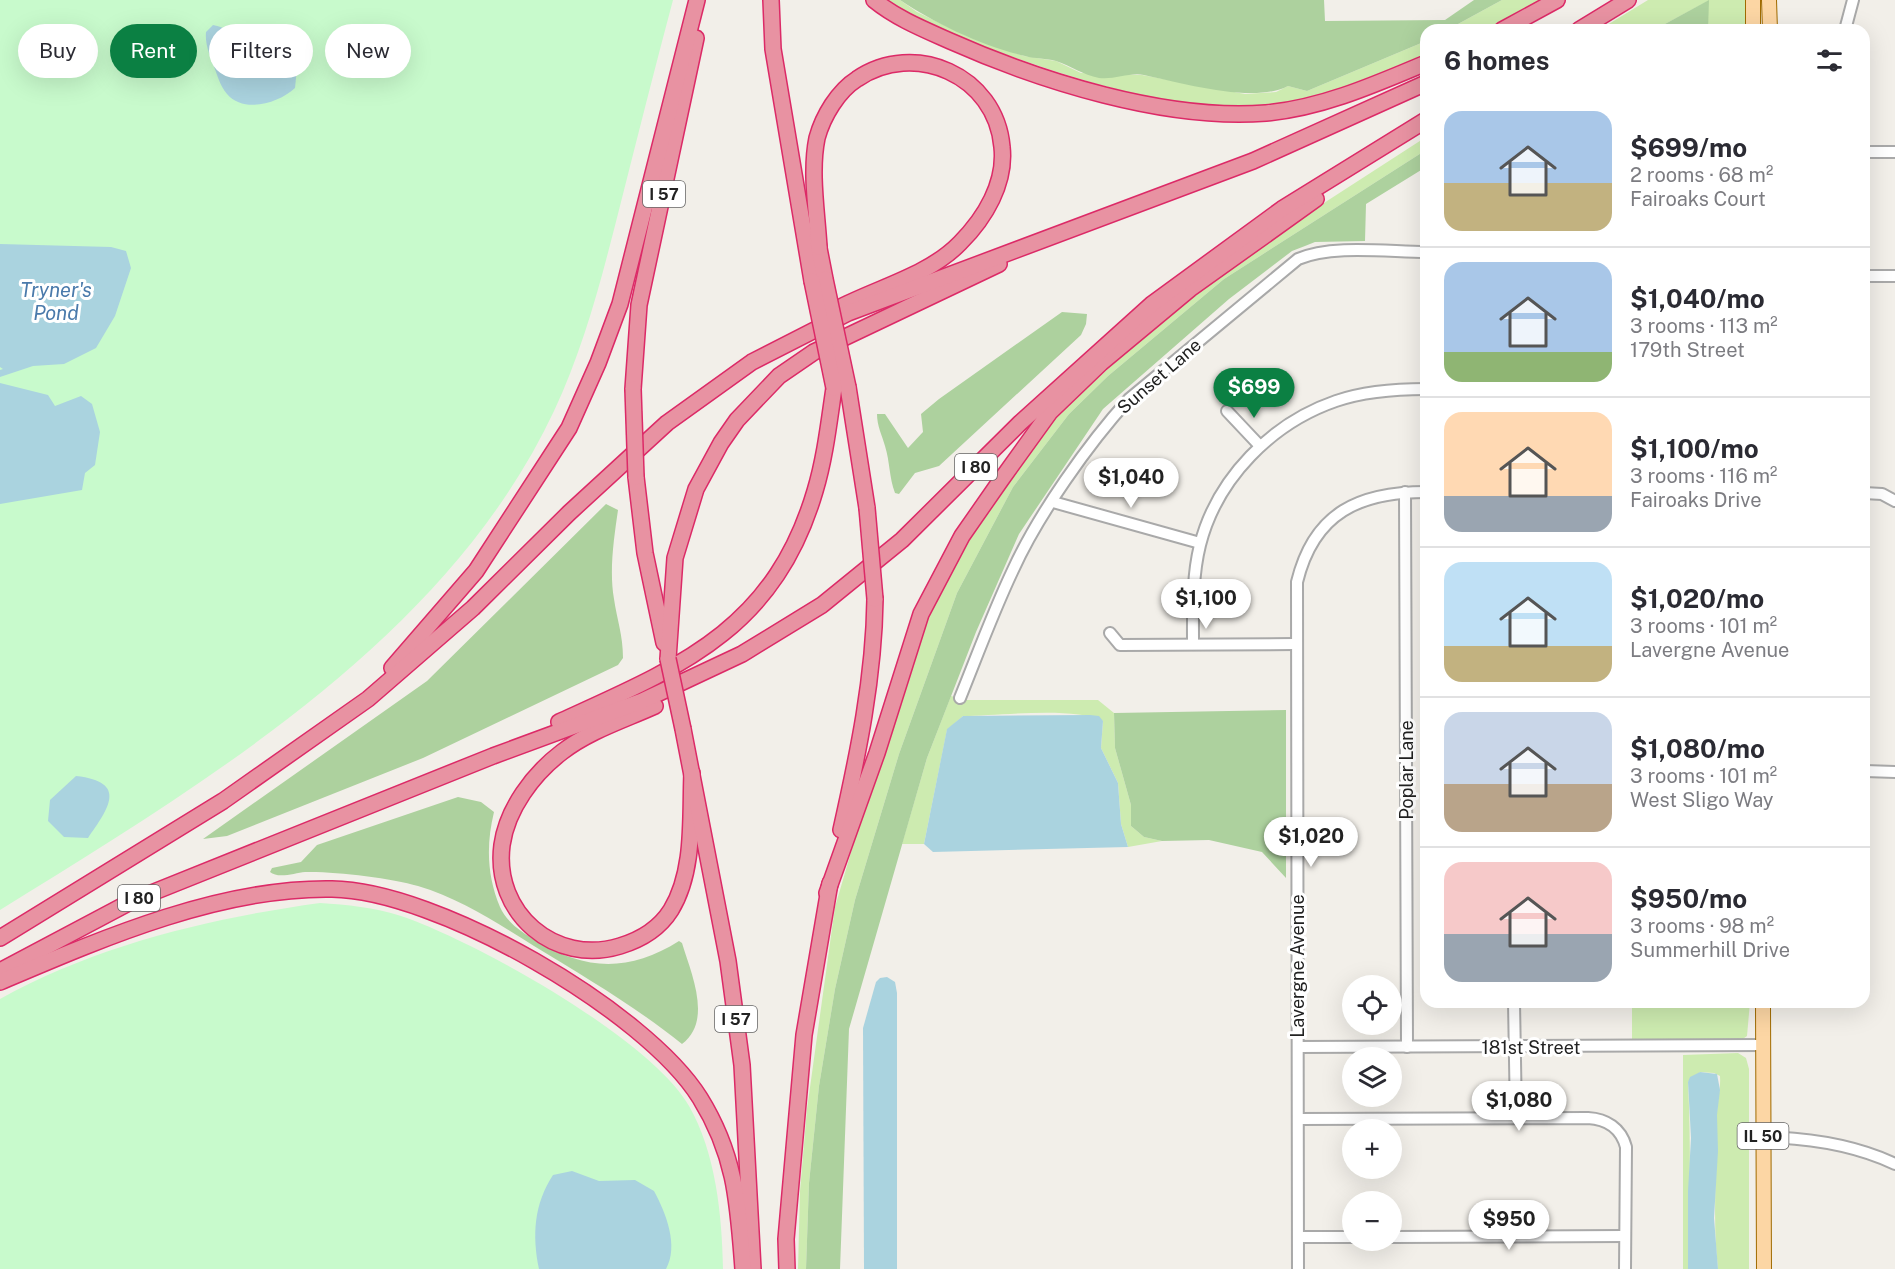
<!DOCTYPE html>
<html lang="en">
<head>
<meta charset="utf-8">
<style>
	:root { --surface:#fff; --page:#f2f2f3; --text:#2b2b33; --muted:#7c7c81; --line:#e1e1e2; --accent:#0b8043 }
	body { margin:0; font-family:"Public Sans",sans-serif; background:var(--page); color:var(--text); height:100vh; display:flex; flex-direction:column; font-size:22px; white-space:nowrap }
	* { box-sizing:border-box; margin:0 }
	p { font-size:20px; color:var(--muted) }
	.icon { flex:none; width:33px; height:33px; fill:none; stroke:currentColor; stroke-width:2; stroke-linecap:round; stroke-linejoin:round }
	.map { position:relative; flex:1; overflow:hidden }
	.details { position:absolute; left:1420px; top:24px; width:450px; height:984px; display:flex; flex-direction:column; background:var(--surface); border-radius:18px; box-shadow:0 6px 24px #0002 }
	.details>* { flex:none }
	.banner { position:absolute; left:18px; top:24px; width:570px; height:54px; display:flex; gap:12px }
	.buttons { position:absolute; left:1342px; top:975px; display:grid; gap:12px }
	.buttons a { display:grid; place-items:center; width:60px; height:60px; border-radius:50%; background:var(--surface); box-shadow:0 6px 24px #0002; font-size:30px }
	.price { position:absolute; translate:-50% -51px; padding:0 14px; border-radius:21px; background:#fff; color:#222; font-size:20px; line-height:39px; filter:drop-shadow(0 2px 3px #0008) }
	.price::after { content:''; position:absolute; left:50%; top:36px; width:18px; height:14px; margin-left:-9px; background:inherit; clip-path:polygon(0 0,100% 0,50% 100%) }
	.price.current { background:var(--accent); color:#fff }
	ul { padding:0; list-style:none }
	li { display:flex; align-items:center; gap:18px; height:150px; padding:0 24px }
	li+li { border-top:2px solid var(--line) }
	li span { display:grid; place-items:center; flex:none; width:168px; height:120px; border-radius:18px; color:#555 }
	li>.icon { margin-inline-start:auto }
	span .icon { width:72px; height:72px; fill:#fffc; stroke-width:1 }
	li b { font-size:26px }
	h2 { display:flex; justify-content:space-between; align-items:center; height:72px; padding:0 24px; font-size:26px }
	.pill { padding:0 21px; border-radius:27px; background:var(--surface); box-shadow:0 6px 24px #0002; font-size:21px; line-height:54px }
	.pill.current { background:var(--accent); color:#fff }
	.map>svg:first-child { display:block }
	.grass { fill:#cdebb0 }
	.forest { fill:#add19e }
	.park { fill:#c8facc }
	.water { fill:#aad3df }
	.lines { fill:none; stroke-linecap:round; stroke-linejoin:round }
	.minor-casing { stroke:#a9a9a9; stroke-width:14 }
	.major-casing { stroke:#a06b00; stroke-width:16 }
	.highway-casing { stroke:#dc2a67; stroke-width:18 }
	.minor { stroke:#fff; stroke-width:10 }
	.major { stroke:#fcd6a4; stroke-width:14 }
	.highway { stroke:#e892a2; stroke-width:15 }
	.highway-bridge-casing { stroke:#dc2a67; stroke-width:18; stroke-linecap:butt }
	.highway-bridge { stroke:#e892a2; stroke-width:15 }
	.labels { text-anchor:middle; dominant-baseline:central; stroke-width:6; stroke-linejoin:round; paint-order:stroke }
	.shield { fill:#fff; stroke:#646464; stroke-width:1.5 }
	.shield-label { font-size:16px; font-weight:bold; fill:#222 }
	.street-label { font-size:18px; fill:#222; stroke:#fff }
	.water-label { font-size:20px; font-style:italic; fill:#4a7aab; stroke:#fff }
</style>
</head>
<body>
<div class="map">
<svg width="1895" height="1269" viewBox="0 0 1895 1269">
	<rect width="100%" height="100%" fill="#f2efe9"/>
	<!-- grass -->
	<g class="grass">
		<path d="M885 0H900L917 12 971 38 1024 56 1056 61 1081 73 1142 75 1245 94 1276 92 1288 86 1307 91 1426 41V56C1374 78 1315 103 1257 107 1177 114 1058 74 983 46 949 33 914 21 885 0Z"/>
		<polygon points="1502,0 1544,0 1487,30 1447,30"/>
		<polygon points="1648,0 1746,0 1746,30 1708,30 1708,1 1654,30 1599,30"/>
		<polygon points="1426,137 1426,150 1224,279 1108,376 1069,414 1013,487 957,593 899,754 855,900 835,989 819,1086 809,1183 806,1269 798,1269 800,1191 807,1109 835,907 895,702 943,576 1041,434 1075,399 1143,337 1214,281 1327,201"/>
		<path d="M951 696 965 700H1098L1114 713 1115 748 1131 805V826L1144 837 1162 841 1128 847 1121 824 1118 783 1101 748 1103 721C1073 706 999 716 963 716L947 730 924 844H902L927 758Z"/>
		<polygon points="1632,1002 1750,1002 1747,1036 1740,1041 1632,1040"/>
		<path d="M1738 1053 1746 1058 1749 1069V1269H1718C1712 1218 1717 1165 1717 1114 1717 1101 1721 1089 1720 1076L1714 1073 1700 1072 1688 1082C1691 1144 1690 1207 1688 1269H1683V1055Z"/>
	</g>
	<!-- forest -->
	<g class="forest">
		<path d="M900 0H1324L1325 21 1445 20 1474 0H1502L1447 30H1426V41L1307 91 1288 86C1254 104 1182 83 1144 75 1130 72 1114 80 1099 78 1083 75 1071 66 1056 61 1046 58 1035 59 1025 56 982 46 936 24 900 0Z"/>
		<polygon points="1709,0 1708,30 1654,30"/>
		<polygon points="1426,150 1426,167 1366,204 1365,241 1315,242 1305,246 1292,251 1229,299 1103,409 1019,534 976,632 927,758 849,1029 840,1269 806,1269 809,1183 819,1086 835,989 855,900 899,754 957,593 1013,487 1069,414 1108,376 1224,279"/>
		<path d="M1062 312 1087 314 1086 324 1081 335 939 466 915 473 899 494 895 493C889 477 890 462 885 446 882 435 877 426 877 414H885L908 448 923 432 921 414 939 399Z"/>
		<path d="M606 504 618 510C614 538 609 571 614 599 617 620 623 635 623 658L618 665 423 758 227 836 203 839 427 681Z"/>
		<polygon points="1286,710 1286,878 1262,852 1209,840 1162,841 1144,837 1131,826 1131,805 1115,748 1114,713"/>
		<path d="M458 797 481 802 494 812C486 845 487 876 500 907 507 923 523 933 537 941 585 971 630 972 679 941L682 943C691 973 713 1021 682 1044 636 1007 585 977 534 946 497 923 461 899 418 886 391 878 333 871 305 872 295 873 278 879 270 872L272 868 301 862 317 845Z"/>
	</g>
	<!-- park -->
	<g class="park">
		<path d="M0 0H673C655 67 638 135 621 202 603 273 585 345 554 411 447 639 206 782 0 910Z"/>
		<path d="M320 903C347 905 374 907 401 916 475 941 650 1038 689 1106 716 1153 722 1216 723 1269H0V999C97 945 211 918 320 903Z"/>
	</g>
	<!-- water -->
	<g class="water">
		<path d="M213 25C239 30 238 46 260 55 270 58 283 59 293 60L297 68 295 88C279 103 244 114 227 94 220 86 217 74 213 64 209 53 205 44 206 32Z"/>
		<polygon points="0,244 111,247 126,251 131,268 115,316 96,348 64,364 33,366 0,377 0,370 3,369 0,367"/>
		<polygon points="0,383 48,395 55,406 81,396 92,404 100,432 95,465 85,473 82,490 0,504"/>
		<polygon points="1090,715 1099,716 1103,721 1101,748 1118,783 1121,824 1128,847 933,852 924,844 947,729 963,716"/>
		<path d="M76 776C129 782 108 809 88 838L64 837 48 821 50 800Z"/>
		<polygon points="887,977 895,982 897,993 897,1269 864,1269 863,1028 876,982 880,978"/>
		<polygon points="1700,1072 1717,1074 1720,1090 1717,1115 1718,1151 1714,1218 1718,1269 1688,1269 1688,1191 1691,1138 1688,1082 1690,1077"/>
		<path d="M572 1171 599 1181 635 1180 654 1191C666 1213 679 1246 666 1269H539C532 1235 534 1204 553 1175Z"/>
	</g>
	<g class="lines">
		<!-- minor casing -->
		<g class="minor-casing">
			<g id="minor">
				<polyline points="1845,30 1853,0"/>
				<polyline points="1864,152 1895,152"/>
				<polyline points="1864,276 1895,276"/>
				<polyline points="1227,411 1260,446"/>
				<polyline points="1405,492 1407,1047"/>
				<polyline points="1864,493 1882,494 1895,501"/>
				<polyline points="1053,502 1200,543"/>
				<polyline points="1110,633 1120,645 1295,644"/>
				<path d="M1193 644C1193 611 1192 577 1200 545 1217 478 1272 423 1336 401 1365 391 1396 389 1426 389"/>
				<path d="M960 698C977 656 993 612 1013 570 1038 515 1088 444 1129 399L1298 259C1332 244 1389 252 1426 252"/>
				<polyline points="1865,771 1895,772"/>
				<polyline points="1514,1002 1516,1118"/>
				<polyline points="1298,1047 1763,1045"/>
				<path d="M1298 1119 1588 1118C1606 1119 1621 1128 1626 1147L1625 1269"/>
				<path d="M1763 1137C1808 1138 1855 1145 1895 1164"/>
				<polyline points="1298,1237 1353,1237"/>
				<polyline points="1392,1237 1625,1236"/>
				<path d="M1298 1269 1297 582C1314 512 1360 492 1426 492"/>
			</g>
		</g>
		<!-- major casing -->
		<g class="major-casing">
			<g id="major">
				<polyline points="1753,0 1753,30"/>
				<polyline points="1769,0 1770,30"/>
				<polyline points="1763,1002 1764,1269"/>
			</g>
		</g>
		<!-- highway casing -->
		<g class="highway-casing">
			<g id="highway">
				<polyline points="771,0 773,49 812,281"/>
				<path d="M874 0C896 18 923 29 950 41 1040 81 1166 121 1266 113 1322 108 1376 84 1426 63"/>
				<polyline points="1502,30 1557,0"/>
				<polyline points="1579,30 1628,0"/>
				<polyline points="817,238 825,279"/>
				<path d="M819 247C817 212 810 172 817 138 823 116 838 91 857 79 914 40 996 75 1002 147 1006 183 985 218 960 243 929 275 880 287 841 307"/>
				<polyline points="848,387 867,508"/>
				<polyline points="633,389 639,305 696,38"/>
				<polyline points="636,477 645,553 664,643"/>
				<polyline points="668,659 675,558 696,489 721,443 737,420 779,376 814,352 999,264"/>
				<polyline points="392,668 476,571 569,428 598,363 620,304 697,0"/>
				<path d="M655 706C624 720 589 731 562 752 533 774 507 809 502 845 493 913 555 966 620 946 640 940 659 929 671 910 695 871 690 817 692 773"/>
				<path d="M559 722C680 667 774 630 815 491 825 458 829 422 834 388"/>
				<polyline points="683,729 728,961 742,1065 753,1269"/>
				<path d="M841 830C858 754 874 678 875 599"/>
				<polyline points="827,893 877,753 921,614 962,536 1001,480 1050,412 1101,363 1190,289 1316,199"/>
				<polyline points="0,938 223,801 368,699 473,608 569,513 667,423 752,362 848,313 1253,161 1426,83"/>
				<polyline points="0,971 134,900 493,756 642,701 742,654 822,605 902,540 1020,423 1152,304 1282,209 1426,120"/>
				<path d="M0 982C101 939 220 887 332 889 436 890 645 1010 700 1098 736 1156 738 1204 743 1269"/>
				<polyline points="787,1269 786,1239 804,1035 830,883"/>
			</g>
		</g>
		<!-- minor -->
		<use href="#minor" class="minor"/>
		<!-- major -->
		<use href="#major" class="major"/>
		<!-- highway -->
		<use href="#highway" class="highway"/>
		<!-- highway-bridge casing -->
		<g class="highway-bridge-casing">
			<g id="highway-bridge">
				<polyline points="825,279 848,387"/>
				<polyline points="812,281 834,388"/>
				<polyline points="633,389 636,477"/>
				<polyline points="867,508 875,599"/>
				<polyline points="668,659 683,729"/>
			</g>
		</g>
		<!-- highway-bridge -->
		<use href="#highway-bridge" class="highway-bridge"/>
	</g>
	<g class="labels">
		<!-- shield labels -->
		<g class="shield">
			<rect x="643" y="181" width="42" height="26" rx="4.5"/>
			<rect x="955" y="454" width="42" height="26" rx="4.5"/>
			<rect x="118" y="885" width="42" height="26" rx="4.5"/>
			<rect x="715" y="1006" width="42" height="26" rx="4.5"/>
			<rect x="1737.5" y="1123" width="51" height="26" rx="4.5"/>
		</g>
		<g class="shield-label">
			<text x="664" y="194">I 57</text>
			<text x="976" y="467">I 80</text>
			<text x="139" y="898">I 80</text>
			<text x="736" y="1019">I 57</text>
			<text x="1763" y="1136">IL 50</text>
		</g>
		<!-- street labels -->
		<g class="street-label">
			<text transform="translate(1159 376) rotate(-41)">Sunset Lane</text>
			<text transform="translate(1406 770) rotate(-90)">Poplar Lane</text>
			<text transform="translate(1297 966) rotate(-90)">Lavergne Avenue</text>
			<text x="1531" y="1047">181st Street</text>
		</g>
		<!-- water labels -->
		<g class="water-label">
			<text x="56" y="290">Tryner's<tspan x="56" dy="23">Pond</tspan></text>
		</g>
	</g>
</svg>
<div class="buttons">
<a><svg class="icon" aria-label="locate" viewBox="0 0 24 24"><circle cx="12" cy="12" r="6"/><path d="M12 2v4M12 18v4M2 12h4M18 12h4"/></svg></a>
<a><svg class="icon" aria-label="layers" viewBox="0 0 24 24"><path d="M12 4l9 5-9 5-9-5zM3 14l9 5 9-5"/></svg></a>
<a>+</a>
<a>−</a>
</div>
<b class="price current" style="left:1254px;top:419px">$699</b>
<b class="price" style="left:1131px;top:509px">$1,040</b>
<b class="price" style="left:1206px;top:630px">$1,100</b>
<b class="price" style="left:1311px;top:868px">$1,020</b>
<b class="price" style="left:1519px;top:1132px">$1,080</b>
<b class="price" style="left:1509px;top:1251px">$950</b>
<div class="banner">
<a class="pill">Buy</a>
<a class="pill current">Rent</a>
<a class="pill">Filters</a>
<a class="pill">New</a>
</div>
<section class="details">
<h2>6 homes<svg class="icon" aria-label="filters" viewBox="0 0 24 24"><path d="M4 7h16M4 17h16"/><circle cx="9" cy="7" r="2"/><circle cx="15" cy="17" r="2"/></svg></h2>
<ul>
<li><span style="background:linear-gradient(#a9c7e8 60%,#c2b280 0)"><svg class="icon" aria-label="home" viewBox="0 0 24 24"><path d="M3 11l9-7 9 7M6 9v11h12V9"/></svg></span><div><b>$699/mo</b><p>2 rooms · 68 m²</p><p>Fairoaks Court</p></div></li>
<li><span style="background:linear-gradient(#a9c7e8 75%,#8fb573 0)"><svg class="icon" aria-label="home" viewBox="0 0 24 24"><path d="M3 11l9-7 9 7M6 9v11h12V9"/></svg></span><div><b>$1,040/mo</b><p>3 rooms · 113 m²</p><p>179th Street</p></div></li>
<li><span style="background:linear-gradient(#ffd9b3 70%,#9aa5b1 0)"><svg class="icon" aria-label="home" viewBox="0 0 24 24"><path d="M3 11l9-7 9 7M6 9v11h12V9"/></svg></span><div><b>$1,100/mo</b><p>3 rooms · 116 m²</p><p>Fairoaks Drive</p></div></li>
<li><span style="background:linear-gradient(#bfe0f5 70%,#c2b280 0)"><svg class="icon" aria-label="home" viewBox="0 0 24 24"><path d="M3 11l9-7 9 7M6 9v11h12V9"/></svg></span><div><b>$1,020/mo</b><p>3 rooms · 101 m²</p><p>Lavergne Avenue</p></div></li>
<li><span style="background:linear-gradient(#c9d6e8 60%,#b9a48a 0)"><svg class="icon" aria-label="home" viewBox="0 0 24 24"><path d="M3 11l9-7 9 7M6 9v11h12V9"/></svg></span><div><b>$1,080/mo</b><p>3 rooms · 101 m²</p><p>West Sligo Way</p></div></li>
<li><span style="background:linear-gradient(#f6c9c9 60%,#9aa5b1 0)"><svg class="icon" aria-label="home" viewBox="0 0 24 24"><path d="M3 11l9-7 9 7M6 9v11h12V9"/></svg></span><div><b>$950/mo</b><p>3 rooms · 98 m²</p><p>Summerhill Drive</p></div></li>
</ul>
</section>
</div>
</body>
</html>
